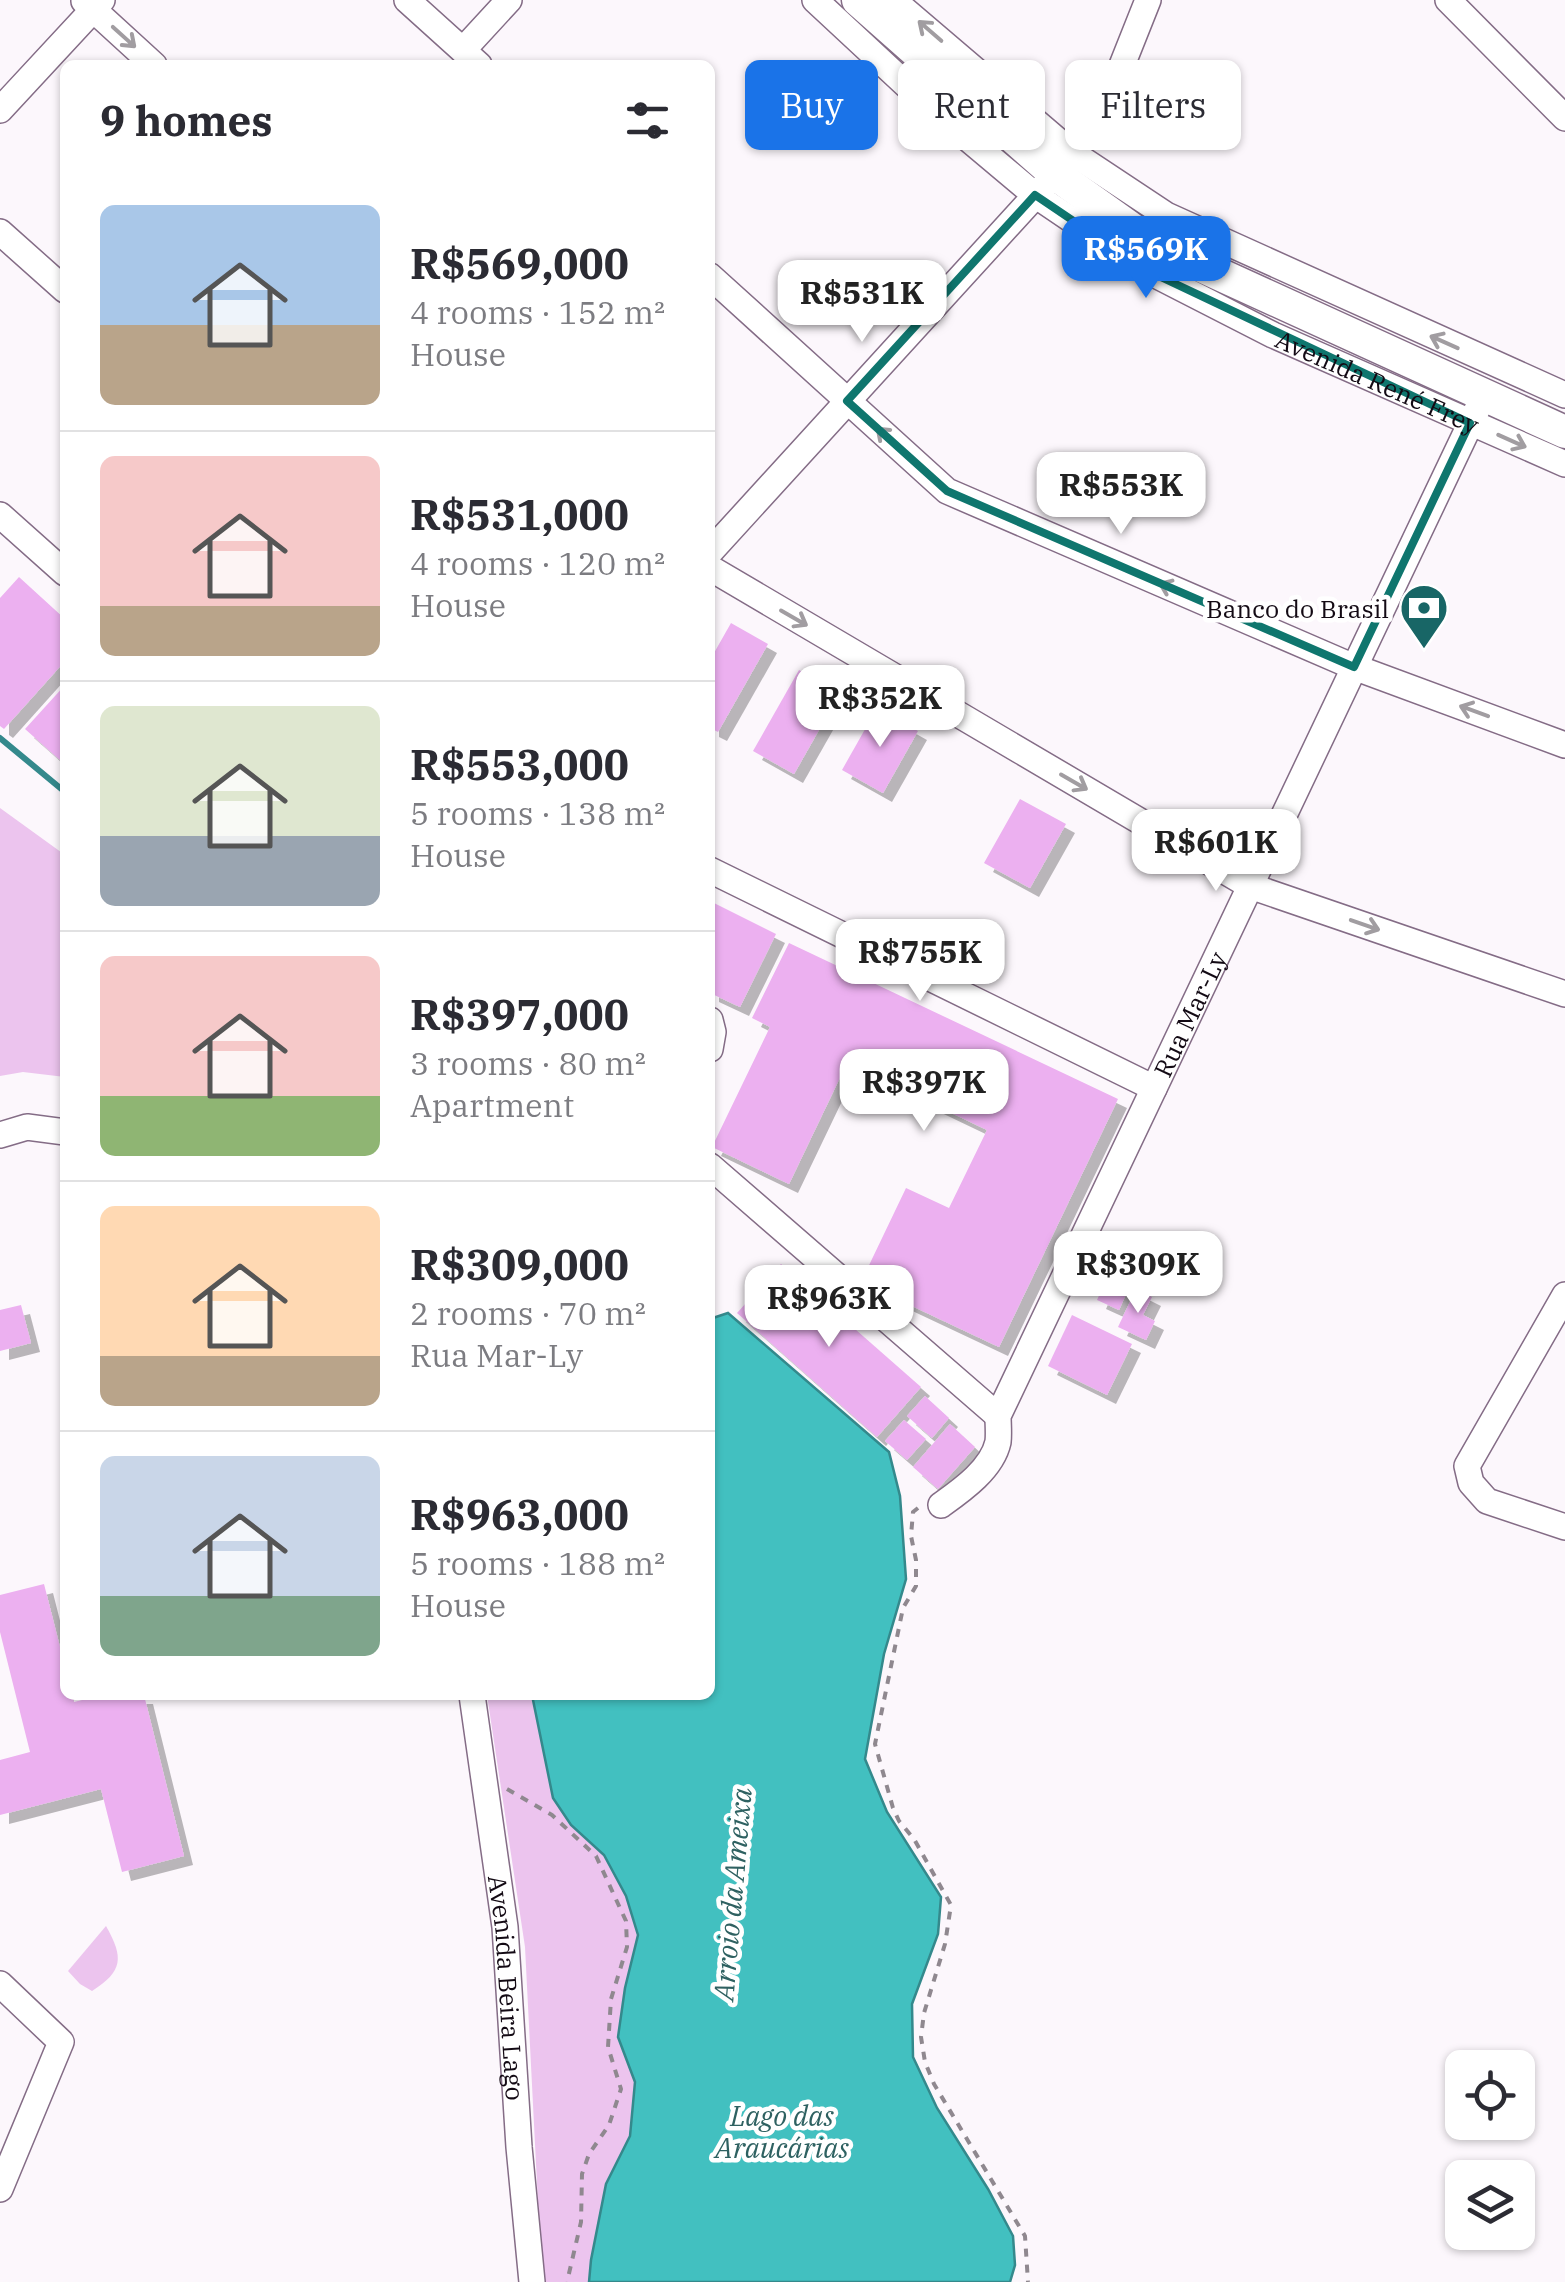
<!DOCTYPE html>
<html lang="en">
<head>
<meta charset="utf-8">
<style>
	:root { --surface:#fff; --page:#f2f2f3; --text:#2b2b33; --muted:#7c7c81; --line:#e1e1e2; --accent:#1a73e8 }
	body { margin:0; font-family:"IBM Plex Serif",serif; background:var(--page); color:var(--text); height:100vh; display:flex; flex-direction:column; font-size:38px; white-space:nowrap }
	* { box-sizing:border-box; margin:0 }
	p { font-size:32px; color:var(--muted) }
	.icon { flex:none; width:55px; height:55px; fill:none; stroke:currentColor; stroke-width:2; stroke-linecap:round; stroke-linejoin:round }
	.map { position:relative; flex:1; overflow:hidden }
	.side { position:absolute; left:60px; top:60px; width:655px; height:1640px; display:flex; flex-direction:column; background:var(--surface); border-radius:15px; box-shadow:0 2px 8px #0004 }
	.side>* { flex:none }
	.banner { position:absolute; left:745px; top:60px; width:670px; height:90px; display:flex; gap:20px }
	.controls { position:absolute; left:1445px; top:2050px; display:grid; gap:20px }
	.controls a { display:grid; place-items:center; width:90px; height:90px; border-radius:15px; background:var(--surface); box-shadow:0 2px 8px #0004; font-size:50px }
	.price { position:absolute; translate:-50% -85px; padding:0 22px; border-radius:20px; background:#fff; color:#222; font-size:32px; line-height:65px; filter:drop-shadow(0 2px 5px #0008) }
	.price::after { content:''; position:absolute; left:50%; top:60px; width:30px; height:22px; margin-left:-15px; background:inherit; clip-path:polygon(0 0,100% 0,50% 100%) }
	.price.current { background:var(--accent); color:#fff }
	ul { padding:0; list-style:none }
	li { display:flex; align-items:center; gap:30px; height:250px; padding:0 40px }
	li+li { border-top:2px solid var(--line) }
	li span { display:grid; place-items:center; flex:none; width:280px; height:200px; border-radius:15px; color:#555 }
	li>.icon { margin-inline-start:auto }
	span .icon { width:120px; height:120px; fill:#fffc; stroke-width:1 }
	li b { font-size:42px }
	h2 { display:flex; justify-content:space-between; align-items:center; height:120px; padding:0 40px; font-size:42px }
	.chip { padding:0 35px; border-radius:15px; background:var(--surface); box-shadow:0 2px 8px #0004; font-size:35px; line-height:90px }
	.chip.current { background:var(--accent); color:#fff }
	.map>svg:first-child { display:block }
	.green { fill:#ecc4ee }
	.water { fill:#42c0c0; stroke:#34898c; stroke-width:2.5 }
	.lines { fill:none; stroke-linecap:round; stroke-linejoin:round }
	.stream { stroke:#34898c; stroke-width:6 }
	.building { fill:#ecb0f0; filter:url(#shadow) }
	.minor-casing { stroke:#846c86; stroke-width:28 }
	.major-casing { stroke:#846c86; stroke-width:35 }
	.path { stroke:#8f888f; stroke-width:4; stroke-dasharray:8 8; stroke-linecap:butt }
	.minor { stroke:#fff; stroke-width:25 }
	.major { stroke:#fff; stroke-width:32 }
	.oneway { stroke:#a19da1 }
	.marked { fill:none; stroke:#0f766e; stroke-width:8; stroke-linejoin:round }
	.labels { text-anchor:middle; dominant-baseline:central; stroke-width:9; stroke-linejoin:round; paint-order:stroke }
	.street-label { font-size:25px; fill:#130a14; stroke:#fff }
	.poi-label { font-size:25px; fill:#130a14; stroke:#fff; text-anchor:end }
	.water-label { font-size:28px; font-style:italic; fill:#2e6161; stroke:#fff }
</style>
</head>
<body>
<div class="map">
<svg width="1565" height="2282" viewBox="0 0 1565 2282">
	<defs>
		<filter id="shadow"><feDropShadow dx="9" dy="9" stdDeviation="0" flood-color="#0004"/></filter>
	</defs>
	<rect width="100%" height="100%" fill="#fcf7fc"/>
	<!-- green -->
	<g class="green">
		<polygon points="0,808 65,855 65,1077 23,1072 0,1076"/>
		<polygon points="487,1695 532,1695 553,1798 571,1825 604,1855 626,1896 638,1935 625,1988 618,2037 635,2082 630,2136 606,2184 591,2260 589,2282 542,2282 525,1947"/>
		<path d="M106 1926C124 1958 123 1971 92 1991L80 1984 68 1971Z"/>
	</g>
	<!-- water -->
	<polygon class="water" points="728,1313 889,1452 900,1496 906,1579 884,1654 865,1759 887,1812 941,1897 938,1934 912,2004 913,2057 937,2108 988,2189 1013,2236 1015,2265 1010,2282 589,2282 591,2260 606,2184 630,2136 635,2082 618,2037 625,1988 638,1935 626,1896 604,1855 571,1825 553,1798 532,1695 710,1695 710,1319"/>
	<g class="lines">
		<!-- stream -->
		<polyline class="stream" points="0,738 65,792"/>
	</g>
	<!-- building -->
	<g class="building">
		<polygon points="19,577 65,619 65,661 4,729 0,726 0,598"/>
		<polygon points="731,623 768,644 718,732 710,728 710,660"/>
		<polygon points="799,670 840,693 794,774 753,751"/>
		<polygon points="65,685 65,754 60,760 25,729"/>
		<polygon points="877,708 918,731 883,793 842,770"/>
		<polygon points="1020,799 1066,824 1030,888 984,863"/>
		<polygon points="710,901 776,934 740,1007 710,993"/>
		<polygon points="789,943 1118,1099 999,1347 861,1282 906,1188 949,1208 987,1130 847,1063 789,1184 712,1147 770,1027 752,1018"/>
		<polygon points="1111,1258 1137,1270 1119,1310 1097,1300 1103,1287 1098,1285"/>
		<polygon points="781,1264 921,1387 877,1437 737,1313"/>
		<polygon points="1136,1289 1152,1297 1143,1315 1155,1321 1146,1340 1118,1327"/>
		<polygon points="21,1305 31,1343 0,1351 0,1310"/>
		<polygon points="1072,1315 1132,1344 1107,1395 1048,1366"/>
		<polygon points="925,1396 949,1418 932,1438 907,1416"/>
		<polygon points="904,1420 926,1439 907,1460 885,1441"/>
		<polygon points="950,1424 975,1447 938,1489 913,1467"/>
		<polygon points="44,1584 65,1667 65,1695 72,1695 74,1702 102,1695 144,1695 184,1856 122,1872 101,1789 0,1815 0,1760 30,1752 0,1632 0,1595"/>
	</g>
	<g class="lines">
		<!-- minor casing -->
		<g class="minor-casing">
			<g id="minor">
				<polyline points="407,0 479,65"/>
				<path id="s1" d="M815 0 929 106 1035 195 1146 270 1273 335 1565 464"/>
				<polyline points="893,0 1071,152 1166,215 1565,395"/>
				<polyline points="1448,0 1565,118"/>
				<polyline points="84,1 154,65"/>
				<polyline points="463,50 509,0"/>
				<polyline points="0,110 102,0"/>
				<polyline points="0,232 65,290"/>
				<polyline points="710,276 947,491 1354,667 1565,745"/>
				<polyline points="0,515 65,573"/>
				<polyline points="710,552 1055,174 1109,98 1148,0"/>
				<polyline points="710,568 1250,886 1565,994"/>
				<polyline points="710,870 1154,1088"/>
				<polyline points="710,1020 713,1032 710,1049"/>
				<polyline points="0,1135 27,1127 65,1132"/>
				<polyline points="710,1166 998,1416"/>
				<polyline points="1565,1295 1467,1466 1471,1483 1487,1501 1565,1527"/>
				<path id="s2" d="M941 1505C962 1490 992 1469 998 1442 999 1434 998 1424 998 1416L1484 395"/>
				<path id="s3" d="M472 1695 505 1927 519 2147 532 2282"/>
				<polyline points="0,1984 61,2042 0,2189"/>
			</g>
		</g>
		<!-- major casing -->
		<g class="major-casing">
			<polyline id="major" points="858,0 1055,174 1153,244 1565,432"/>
		</g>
		<!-- path -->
		<g class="path">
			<polyline points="918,1508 913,1512 911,1536 916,1560 916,1586 903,1608 875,1744 893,1808 899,1821 914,1839 951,1905 945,1944 924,2013 921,2037 925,2062 934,2084 1025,2236 1028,2282"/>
			<polyline points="507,1789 552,1815 596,1856 626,1921 627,1947 611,1999 608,2047 621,2089 609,2125 589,2154 582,2174 581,2222 567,2282"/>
		</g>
		<!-- minor -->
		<use href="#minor" class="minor"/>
		<!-- major -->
		<use href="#major" class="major"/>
	</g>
	<!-- one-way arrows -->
	<defs><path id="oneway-shaft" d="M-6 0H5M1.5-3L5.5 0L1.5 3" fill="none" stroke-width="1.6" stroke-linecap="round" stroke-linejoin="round" transform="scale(2.5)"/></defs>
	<g class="oneway">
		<use href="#oneway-shaft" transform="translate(930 31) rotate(-139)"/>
		<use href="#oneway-shaft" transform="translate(124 37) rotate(42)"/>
		<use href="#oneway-shaft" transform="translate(1444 342) rotate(-156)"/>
		<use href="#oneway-shaft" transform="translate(888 438) rotate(-138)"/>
		<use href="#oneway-shaft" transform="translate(1512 441) rotate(24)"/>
		<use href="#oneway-shaft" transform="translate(1173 589) rotate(-157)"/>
		<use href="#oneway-shaft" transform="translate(794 618) rotate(30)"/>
		<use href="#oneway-shaft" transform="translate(1474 711) rotate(-160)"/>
		<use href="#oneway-shaft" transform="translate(1074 782) rotate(30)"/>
		<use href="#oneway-shaft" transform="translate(1365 925) rotate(19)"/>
	</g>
	<!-- marked area -->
	<path class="marked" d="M1035 195 1146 270 1470 423 1354 667 947 491 847 401Z"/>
	<!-- icons -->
	<defs>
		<g id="bank-pin" transform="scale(2.5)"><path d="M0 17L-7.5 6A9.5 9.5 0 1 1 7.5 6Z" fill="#186666" stroke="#fff"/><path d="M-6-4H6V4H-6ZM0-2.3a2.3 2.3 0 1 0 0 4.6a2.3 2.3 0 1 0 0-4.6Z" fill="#fff"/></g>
	</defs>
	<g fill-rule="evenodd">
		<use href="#bank-pin" x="1424" y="608"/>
	</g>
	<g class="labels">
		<!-- street labels -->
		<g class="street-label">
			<text stroke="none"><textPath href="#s1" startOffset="685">Avenida René Frey</textPath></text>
			<text stroke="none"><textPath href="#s2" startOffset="558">Rua Mar-Ly</textPath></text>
			<text stroke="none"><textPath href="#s3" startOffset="295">Avenida Beira Lago</textPath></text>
		</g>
		<!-- poi labels -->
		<g class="poi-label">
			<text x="1389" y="608">Banco do Brasil</text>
		</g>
		<!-- water labels -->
		<g class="water-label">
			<text transform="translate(732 1894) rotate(-85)">Arroio da Ameixa</text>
			<text x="782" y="2115">Lago das<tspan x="782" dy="32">Araucárias</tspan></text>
		</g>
	</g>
</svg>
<div class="controls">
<a><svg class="icon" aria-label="locate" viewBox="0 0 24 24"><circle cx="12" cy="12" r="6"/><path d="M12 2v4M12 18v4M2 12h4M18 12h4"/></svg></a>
<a><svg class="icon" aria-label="layers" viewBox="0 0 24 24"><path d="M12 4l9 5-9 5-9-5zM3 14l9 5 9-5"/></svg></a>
</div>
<b class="price current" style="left:1146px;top:301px">R$569K</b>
<b class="price" style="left:862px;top:345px">R$531K</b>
<b class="price" style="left:1121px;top:537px">R$553K</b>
<b class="price" style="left:880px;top:750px">R$352K</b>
<b class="price" style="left:1216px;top:894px">R$601K</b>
<b class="price" style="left:920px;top:1004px">R$755K</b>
<b class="price" style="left:924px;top:1134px">R$397K</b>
<b class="price" style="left:1138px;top:1316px">R$309K</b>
<b class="price" style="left:829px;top:1350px">R$963K</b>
<div class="banner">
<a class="chip current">Buy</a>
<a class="chip">Rent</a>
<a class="chip">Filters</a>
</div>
<section class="side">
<h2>9 homes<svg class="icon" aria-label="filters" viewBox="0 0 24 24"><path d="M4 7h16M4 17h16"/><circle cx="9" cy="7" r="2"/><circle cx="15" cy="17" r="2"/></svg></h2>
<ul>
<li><span style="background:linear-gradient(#a9c7e8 60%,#b9a48a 0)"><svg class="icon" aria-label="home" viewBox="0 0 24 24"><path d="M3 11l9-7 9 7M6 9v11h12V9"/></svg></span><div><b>R$569,000</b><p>4 rooms · 152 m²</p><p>House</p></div></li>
<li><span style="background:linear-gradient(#f6c9c9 75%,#b9a48a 0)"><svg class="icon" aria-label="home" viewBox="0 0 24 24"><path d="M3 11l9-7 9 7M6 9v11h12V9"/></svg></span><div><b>R$531,000</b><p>4 rooms · 120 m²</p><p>House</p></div></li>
<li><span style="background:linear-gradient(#dfe7d0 65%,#9aa5b1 0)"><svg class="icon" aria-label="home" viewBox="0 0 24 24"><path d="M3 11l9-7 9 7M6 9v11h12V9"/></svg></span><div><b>R$553,000</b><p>5 rooms · 138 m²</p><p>House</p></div></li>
<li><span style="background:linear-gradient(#f6c9c9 70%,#8fb573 0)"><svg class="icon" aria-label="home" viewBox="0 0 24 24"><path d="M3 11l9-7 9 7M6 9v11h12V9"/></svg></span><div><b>R$397,000</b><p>3 rooms · 80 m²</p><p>Apartment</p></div></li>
<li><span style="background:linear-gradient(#ffd9b3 75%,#b9a48a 0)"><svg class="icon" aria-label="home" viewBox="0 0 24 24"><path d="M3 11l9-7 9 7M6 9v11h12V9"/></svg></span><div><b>R$309,000</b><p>2 rooms · 70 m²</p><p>Rua Mar-Ly</p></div></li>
<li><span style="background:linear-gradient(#c9d6e8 70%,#7fa58c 0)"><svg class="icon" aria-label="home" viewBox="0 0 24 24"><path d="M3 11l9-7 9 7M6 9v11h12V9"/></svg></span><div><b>R$963,000</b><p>5 rooms · 188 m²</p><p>House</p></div></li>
</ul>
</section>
</div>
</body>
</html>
